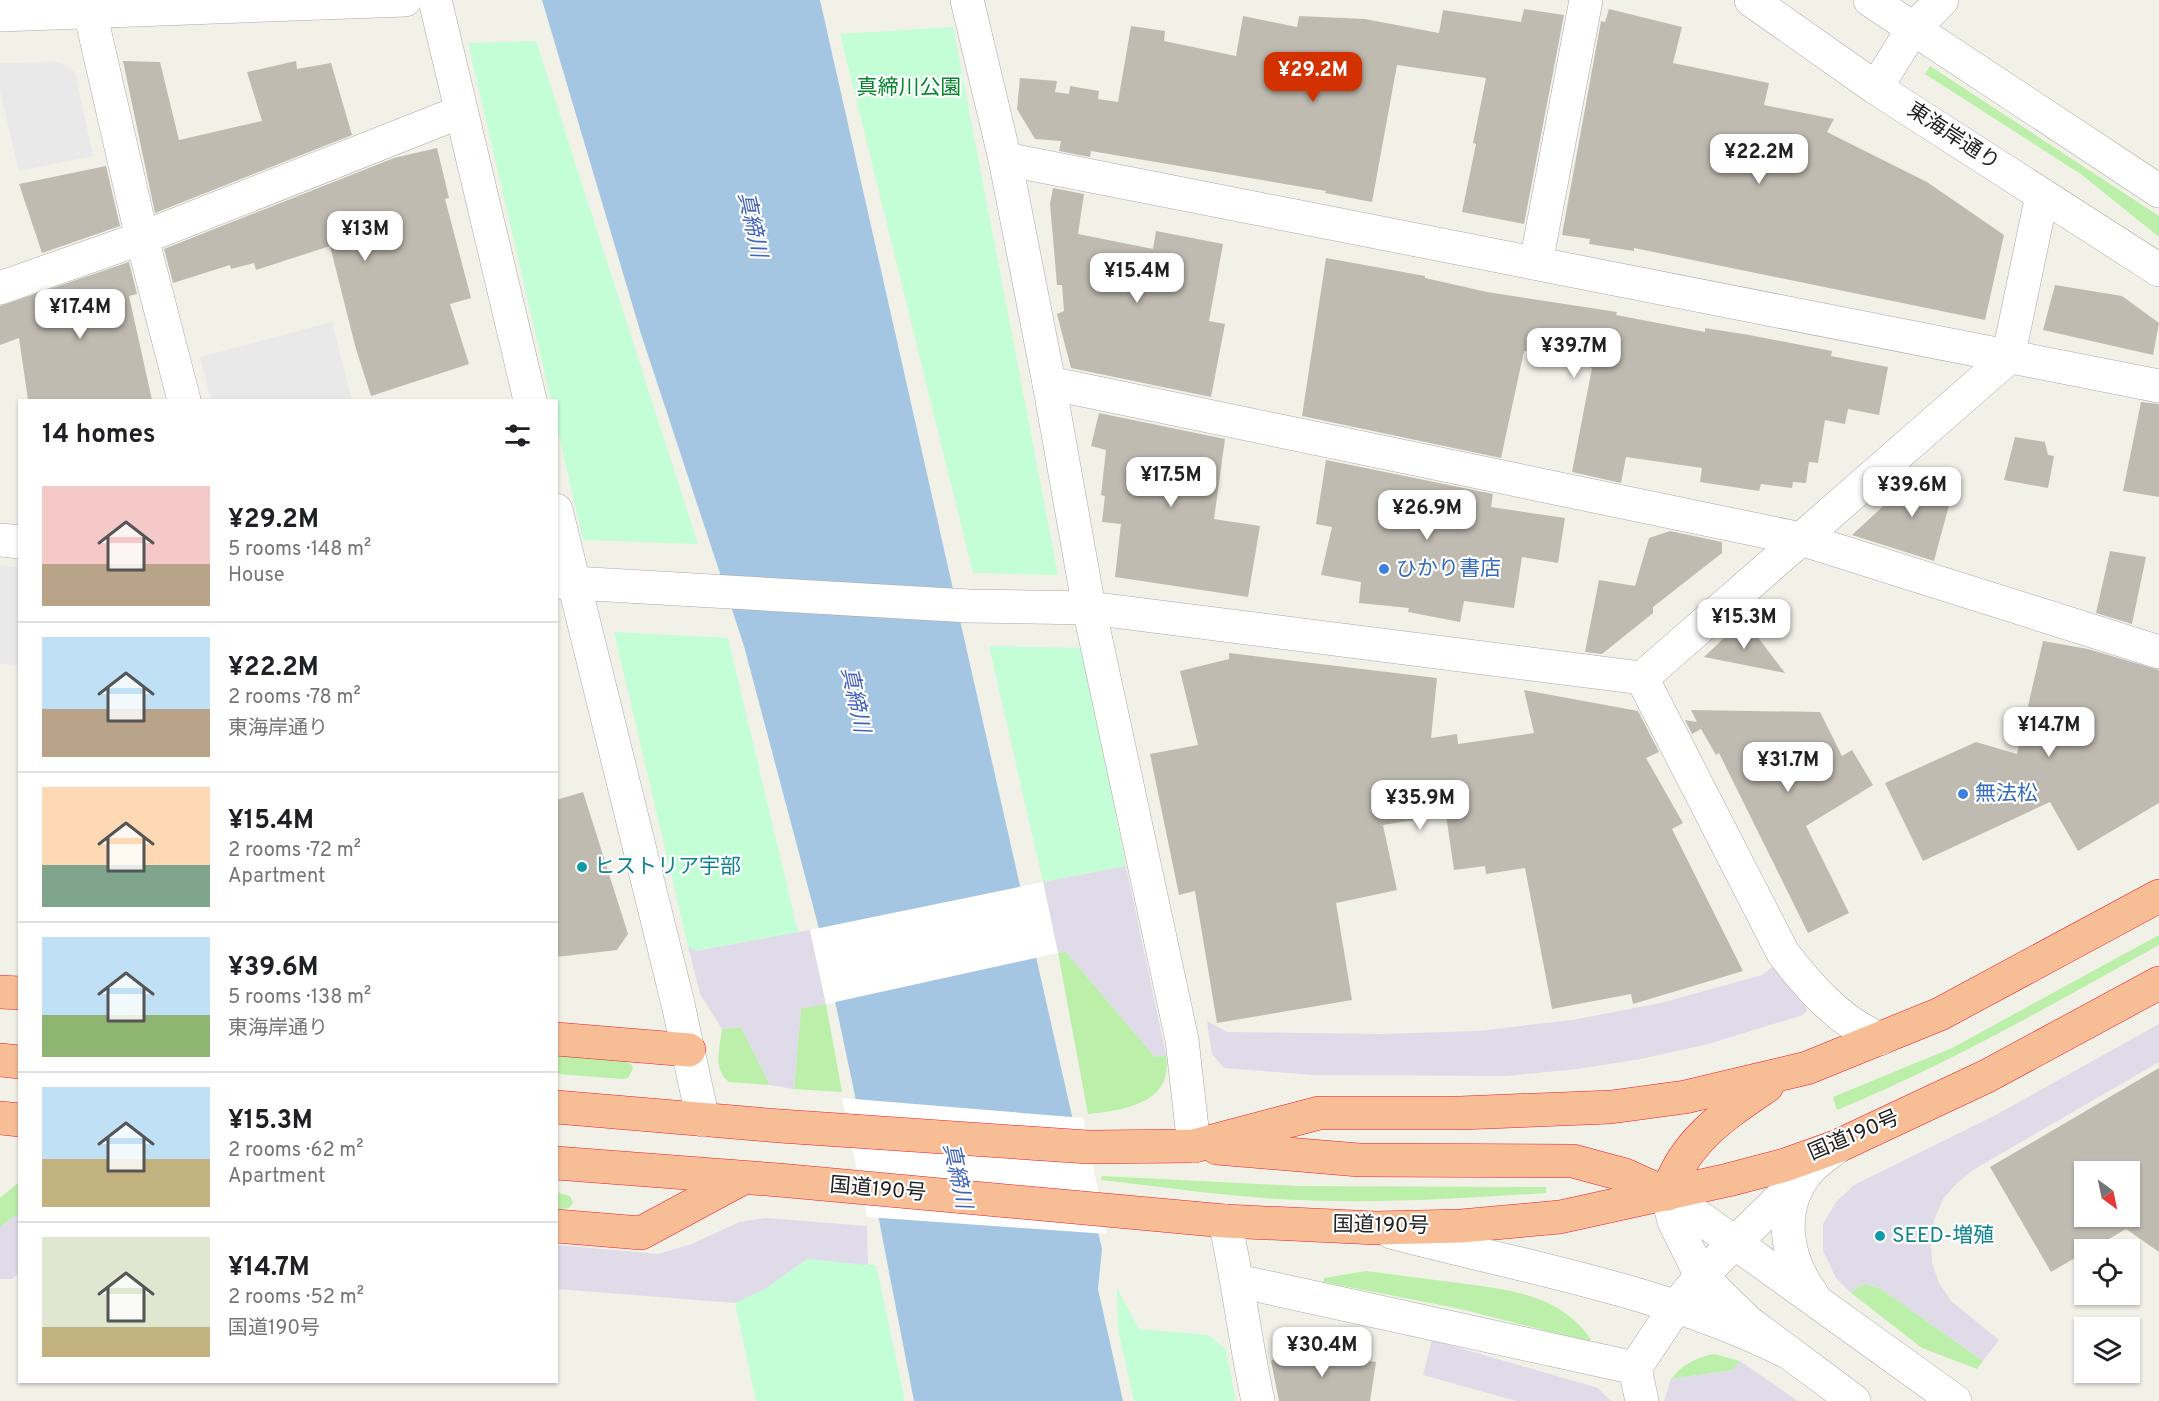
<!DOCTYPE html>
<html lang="en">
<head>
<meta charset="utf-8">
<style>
	:root { --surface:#fff; --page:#f2f2f2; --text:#202124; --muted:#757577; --line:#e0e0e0; --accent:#d33200 }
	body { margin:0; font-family:Overpass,"Noto Sans JP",sans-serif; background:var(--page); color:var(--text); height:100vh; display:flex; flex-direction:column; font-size:22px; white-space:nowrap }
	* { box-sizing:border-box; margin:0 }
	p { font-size:20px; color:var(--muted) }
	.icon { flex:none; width:33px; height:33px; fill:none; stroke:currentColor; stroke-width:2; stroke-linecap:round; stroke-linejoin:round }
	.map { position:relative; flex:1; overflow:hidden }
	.panel { position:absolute; left:18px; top:399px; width:540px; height:984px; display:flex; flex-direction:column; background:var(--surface); border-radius:0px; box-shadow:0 2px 4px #0004 }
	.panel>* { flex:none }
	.needle { width:39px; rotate:147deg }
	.controls { position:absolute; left:2074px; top:1161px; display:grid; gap:12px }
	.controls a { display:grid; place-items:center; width:66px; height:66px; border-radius:0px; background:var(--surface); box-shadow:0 2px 4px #0004; font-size:30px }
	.price { position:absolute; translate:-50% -51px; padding:0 14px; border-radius:12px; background:#fff; color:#222; font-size:20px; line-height:39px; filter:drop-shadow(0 2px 3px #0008) }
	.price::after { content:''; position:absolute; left:50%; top:36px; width:18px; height:14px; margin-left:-9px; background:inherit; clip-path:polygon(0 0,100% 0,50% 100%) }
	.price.selected { background:var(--accent); color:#fff }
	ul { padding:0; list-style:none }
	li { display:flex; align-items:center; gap:18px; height:150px; padding:0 24px }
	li+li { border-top:2px solid var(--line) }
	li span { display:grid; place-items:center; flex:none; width:168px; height:120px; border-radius:0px; color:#555 }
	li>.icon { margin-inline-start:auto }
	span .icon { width:72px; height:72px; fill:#fffc; stroke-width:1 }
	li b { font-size:26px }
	h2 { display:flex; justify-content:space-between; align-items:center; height:72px; padding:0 24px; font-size:26px }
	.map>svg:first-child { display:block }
	.grass { fill:#bcefaa }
	.park { fill:#c3fed6 }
	.parking { fill:#e9e9e9 }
	.plaza { fill:#dfdbe8 }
	.water { fill:#a5c6e3 }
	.pier { fill:#fff }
	.building { fill:#c0bbb0; fill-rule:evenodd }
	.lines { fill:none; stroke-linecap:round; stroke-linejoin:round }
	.minor-casing { stroke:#a8a8a8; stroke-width:34 }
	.tertiary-casing { stroke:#a8a8a8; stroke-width:34 }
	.trunk-casing { stroke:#ea1b31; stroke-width:34 }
	.minor { stroke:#fff; stroke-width:33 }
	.tertiary { stroke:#fff; stroke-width:33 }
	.trunk { stroke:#f7be95; stroke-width:33 }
	.shop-dot { fill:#3f7fe0; stroke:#fff; stroke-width:2 }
	.culture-dot { fill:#0f9aa8; stroke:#fff; stroke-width:2 }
	.labels { text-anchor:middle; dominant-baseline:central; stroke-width:4.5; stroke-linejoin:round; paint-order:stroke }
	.park-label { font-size:21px; fill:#04862d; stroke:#fff }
	.street-label { font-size:21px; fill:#212121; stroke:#fff }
	.shop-label { font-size:21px; fill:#366cbe; stroke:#fff; text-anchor:start }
	.culture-label { font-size:21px; fill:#0d838f; stroke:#fff; text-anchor:start }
	.water-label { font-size:22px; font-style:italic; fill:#4464bb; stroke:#fff }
</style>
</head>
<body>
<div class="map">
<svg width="2159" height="1401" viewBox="0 0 2159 1401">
	<rect width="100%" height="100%" fill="#f2f1e8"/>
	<!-- grass -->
	<g class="grass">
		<polygon points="1930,66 2159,216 2159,237 2082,175 1925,74"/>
		<path d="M2159 935V945C2053 1004 1949 1064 1837 1110L1833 1097 1952 1048Z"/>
		<path d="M1065 951 1155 1057 1166 1055C1174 1103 1125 1110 1088 1114L1058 953Z"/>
		<polygon points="826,1004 842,1092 794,1089 801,1008"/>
		<path d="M741 1027 770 1085 729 1082C712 1069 720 1047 722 1029Z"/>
		<polygon points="556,1055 624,1061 632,1065 633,1069 628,1078 623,1079 557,1074"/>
		<path d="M1102 1176 1298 1186 1546 1187V1193C1452 1199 1358 1205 1264 1198 1210 1194 1155 1186 1101 1180Z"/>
		<polygon points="19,1182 19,1213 0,1227 0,1198"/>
		<polygon points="556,1192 570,1196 573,1203 569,1208 557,1210"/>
		<path d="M1366 1271C1397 1275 1428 1279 1459 1283 1510 1290 1559 1294 1591 1339L1590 1342 1461 1309 1323 1282 1324 1278Z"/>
		<polygon points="1864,1284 1880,1288 1983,1361 1977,1369 1922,1348 1850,1292"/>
		<path d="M1714 1354 1740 1361 1733 1370 1671 1379C1683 1364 1695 1358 1714 1354Z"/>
	</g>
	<!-- park -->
	<g class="park">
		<polygon points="953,27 1058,575 973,573 840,34"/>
		<polygon points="536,41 698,544 583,540 557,426 556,400 551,400 468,43"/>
		<polygon points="614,632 728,638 798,932 695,951 688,946"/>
		<polygon points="989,646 1082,648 1126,866 1043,882"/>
		<polygon points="807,1259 876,1265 905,1401 756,1401 735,1303 765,1289"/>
		<polygon points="1117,1288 1139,1329 1209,1335 1226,1350 1236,1401 1134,1401 1118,1329"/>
	</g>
	<!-- parking -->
	<g class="parking">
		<polygon points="59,62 75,72 93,156 19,171 0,91 0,63"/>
		<polygon points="332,322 352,400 211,400 200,357"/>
		<polygon points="0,566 19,567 19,665 0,664"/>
	</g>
	<!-- plaza -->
	<g class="plaza">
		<polygon points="1126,866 1166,1055 1155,1057 1065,951 1058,953 1043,882"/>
		<polygon points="810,930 826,1004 801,1009 794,1089 770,1085 741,1027 722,1029 700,994 688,946 696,951"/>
		<polygon points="1774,966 1805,1005 1807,1011 1803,1015 1708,1044 1641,1059 1577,1069 1506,1076 1313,1075 1224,1068 1212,1054 1207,1021 1227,1032 1381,1034 1478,1031 1572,1020 1661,1003 1762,975"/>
		<polygon points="2159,1024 2159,1062 1973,1170 1956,1184 1943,1199 1934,1220 1931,1242 1932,1263 1939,1283 1951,1301 1999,1340 1983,1361 1880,1288 1864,1284 1850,1292 1836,1278 1823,1251 1823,1224 1836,1202 1854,1185 1994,1116"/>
		<polygon points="19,1213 19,1273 12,1279 0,1279 0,1227"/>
		<polygon points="766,1218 867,1226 868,1265 807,1259 765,1289 735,1303 557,1289 557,1245 658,1254 692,1244 739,1222"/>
		<polygon points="1432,1340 1598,1388 1611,1401 1516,1401 1423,1375"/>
		<polygon points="1740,1361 1798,1401 1664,1401 1671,1379 1733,1370"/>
	</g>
	<!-- water -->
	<polygon class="water" points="542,0 820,0 1102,1249 1098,1289 1123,1401 914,1401 853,1086 822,940 744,646 641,334"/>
	<!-- pier -->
	<g class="pier">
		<polygon points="1043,882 1058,953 826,1004 810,930"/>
		<polygon points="842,1098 1083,1118 1107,1234 867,1217"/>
	</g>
	<!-- building -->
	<g class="building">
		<polygon points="1524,9 1564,15 1524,224 1462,212 1476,144 1473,143 1486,78 1397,65 1372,202 1325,193 1326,191 1091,151 1090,157 1059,151 1061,141 1035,139 1017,109 1020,78 1057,81 1055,92 1069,94 1070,86 1099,91 1098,99 1118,102 1131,26 1165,31 1164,41 1236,56 1243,16 1297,27 1299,16 1365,19 1439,33 1443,10 1521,22"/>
		<polygon points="1609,9 1682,27 1673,63 1769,83 1764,105 1834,119 1827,132 1927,182 2004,235 1985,320 1634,248 1634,251 1589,244 1590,239 1562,235 1601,21 1605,22"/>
		<polygon points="123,61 160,62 179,140 262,121 247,72 296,61 297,69 331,63 352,135 155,213"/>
		<polygon points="437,148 449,198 445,199 471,298 450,304 469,364 371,396 356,349 330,246 256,270 254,263 231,269 230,265 173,283 164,249 394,158"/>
		<polygon points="106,166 120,226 42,253 19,184"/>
		<polygon points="1053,188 1084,194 1078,234 1153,249 1156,231 1223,244 1209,321 1225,324 1211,397 1071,368 1057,314 1064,311 1062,285 1057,285 1050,204"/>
		<polygon points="1326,258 1425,276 1425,278 1487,292 1617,312 1616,315 1705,332 1705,328 1749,335 1832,351 1831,356 1888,367 1879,415 1848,409 1845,424 1825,420 1818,463 1809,462 1806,483 1793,482 1792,488 1761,484 1759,491 1700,482 1702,468 1626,457 1621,483 1572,472 1592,368 1589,367 1590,363 1524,351 1501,458 1302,416"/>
		<polygon points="129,262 137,294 129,296 152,400 28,400 19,338 0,345 0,306"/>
		<polygon points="2055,285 2122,296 2159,323 2153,355 2043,330"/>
		<polygon points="2141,402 2159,404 2159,497 2123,491"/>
		<polygon points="1099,413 1225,439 1214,519 1260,526 1248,597 1115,577 1121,524 1102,522 1105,496 1101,495 1106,450 1091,446"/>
		<polygon points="2015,437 2045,442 2048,455 2054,456 2048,488 2004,480"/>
		<polygon points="1326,460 1493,494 1491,507 1565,518 1558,563 1522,557 1514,608 1464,601 1460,622 1408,612 1409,608 1359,603 1361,582 1321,575 1332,527 1316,524"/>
		<polygon points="1916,476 1955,483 1934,561 1852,535"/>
		<polygon points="1670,531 1722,542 1722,553 1653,607 1653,613 1602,654 1585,652 1599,580 1635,586 1649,538"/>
		<polygon points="2110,551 2146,557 2132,624 2096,613"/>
		<polygon points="1744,619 1785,673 1704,657"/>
		<polygon points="2043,641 2088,649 2159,670 2159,803 2078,851 2050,802 1923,861 1885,783 1976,742 2017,754"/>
		<polygon points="1229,653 1437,678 1431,738 1457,734 1458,744 1534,733 1524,690 1638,711 1659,752 1646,758 1683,823 1672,829 1743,971 1633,1004 1631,994 1552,1009 1525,868 1486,874 1485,866 1454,870 1446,815 1383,825 1397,890 1336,903 1352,1000 1217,1023 1195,891 1179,895 1150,754 1198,745 1180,671 1229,659"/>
		<polygon points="1691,710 1820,712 1842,756 1852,750 1873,785 1806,826 1849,913 1808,933 1719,753 1716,755 1701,729 1692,734 1685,720 1697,722"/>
		<polygon points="583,792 628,934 617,950 556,957 556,800"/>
		<path d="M2159 1068V1252L2126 1229 2090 1250H2085V1252L2051 1272 1990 1167ZM2085 1172H2130V1216H2085Z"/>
		<polygon points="1287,1351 1376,1362 1370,1401 1279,1401 1271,1361"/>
	</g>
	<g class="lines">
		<!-- minor casing -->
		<g class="minor-casing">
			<g id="minor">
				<polyline points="435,0 530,400"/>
				<polyline points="967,0 1005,159 1049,383 1089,608 1182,1040 1194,1146"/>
				<polyline points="90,12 142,238 184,400"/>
				<polyline points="1876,88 1912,30 1942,0"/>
				<polyline points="1005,159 2159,386"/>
				<polyline points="1536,263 1586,0"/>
				<polyline points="0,288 142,238 460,112"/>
				<polyline points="1049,383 1801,539 2159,652"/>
				<polyline points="556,510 678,1004 703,1120"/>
				<polyline points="0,540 20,542"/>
				<polyline points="556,582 969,606 1089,608 1642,678 2008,358 2042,195"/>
				<path d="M1642 678 1783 953C1809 987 1840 1022 1880 1039"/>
				<path d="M1225 1221C1238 1281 1245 1341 1258 1401"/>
				<polyline points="1238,1281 1635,1368"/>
				<polyline points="1642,1401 1635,1368 1675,1308 1701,1276 1807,1172"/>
			</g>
		</g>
		<!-- tertiary casing -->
		<g class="tertiary-casing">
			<g id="tertiary">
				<polyline points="1751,0 1876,88 2159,270"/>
				<polyline points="1870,0 2159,191"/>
				<polyline points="0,15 405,0"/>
				<polyline points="1667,1194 1955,1401"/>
				<polyline points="1667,1194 1674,1221 1701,1276 1748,1322 1854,1401"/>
				<path d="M1391 1232C1523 1267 1662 1290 1785 1351"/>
				<path d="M1812 1294C1785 1257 1777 1207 1809 1170 1817 1161 1828 1154 1838 1146"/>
			</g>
		</g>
		<!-- trunk casing -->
		<g class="trunk-casing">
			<g id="trunk">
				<polyline points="0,992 20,993"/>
				<polyline points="556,1039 689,1050"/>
				<polyline points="0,1060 20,1062"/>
				<polyline points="556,1107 780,1126 1088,1147 1194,1146 1319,1113 1460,1113 1611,1107 1685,1097 1807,1068 1940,1014 2159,896"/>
				<polyline points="0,1118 20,1120"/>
				<polyline points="1217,1148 1359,1160 1573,1161 1625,1175 1667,1194"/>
				<polyline points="556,1163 779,1180 1225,1221 1376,1228 1461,1226 1560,1217 1728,1180 1785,1165 1838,1146 1987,1076 2159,983"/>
				<path d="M1667 1194C1684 1141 1723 1116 1767 1086"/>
				<polyline points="556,1226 641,1233 743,1178"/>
			</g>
		</g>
		<!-- minor -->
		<use href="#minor" class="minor"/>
		<!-- tertiary -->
		<use href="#tertiary" class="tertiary"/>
		<!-- trunk -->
		<use href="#trunk" class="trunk"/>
	</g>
	<!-- markers -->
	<g class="shop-dot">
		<circle cx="1384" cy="569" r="6"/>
		<circle cx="1963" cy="794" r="6"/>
	</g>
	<g class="culture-dot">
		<circle cx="582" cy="867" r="6"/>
		<circle cx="1880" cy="1236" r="6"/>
	</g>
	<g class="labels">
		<!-- park labels -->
		<g class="park-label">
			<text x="909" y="88">真締川公園</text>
		</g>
		<!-- street labels -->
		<g class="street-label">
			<text transform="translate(1953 137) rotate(33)">東海岸通り</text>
			<text transform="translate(1854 1136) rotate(-23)">国道190号</text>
			<text transform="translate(878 1190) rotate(5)">国道190号</text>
			<text transform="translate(1381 1226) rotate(1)">国道190号</text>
		</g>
		<!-- shop labels -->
		<g class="shop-label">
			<text x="1396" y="569">ひかり書店</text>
			<text x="1975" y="794">無法松</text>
		</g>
		<!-- culture labels -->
		<g class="culture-label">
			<text x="594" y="867">ヒストリア宇部</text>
			<text x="1892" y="1236">SEED-増殖</text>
		</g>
		<!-- water labels -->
		<g class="water-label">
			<text transform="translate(751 225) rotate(78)">真締川</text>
			<text transform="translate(854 700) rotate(78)">真締川</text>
			<text transform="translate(956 1176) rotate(78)">真締川</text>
		</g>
	</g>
</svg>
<div class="controls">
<a><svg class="needle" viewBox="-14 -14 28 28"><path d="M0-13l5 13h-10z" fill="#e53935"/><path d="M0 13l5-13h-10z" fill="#757577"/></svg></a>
<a><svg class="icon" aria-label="locate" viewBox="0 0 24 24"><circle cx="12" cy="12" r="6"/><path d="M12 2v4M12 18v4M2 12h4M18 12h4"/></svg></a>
<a><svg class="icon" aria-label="layers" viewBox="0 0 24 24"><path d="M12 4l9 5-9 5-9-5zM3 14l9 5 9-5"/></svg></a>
</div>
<b class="price selected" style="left:1313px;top:103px">¥29.2M</b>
<b class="price" style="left:1759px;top:185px">¥22.2M</b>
<b class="price" style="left:365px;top:262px">¥13M</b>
<b class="price" style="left:1137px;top:304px">¥15.4M</b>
<b class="price" style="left:80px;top:340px">¥17.4M</b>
<b class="price" style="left:1574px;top:379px">¥39.7M</b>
<b class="price" style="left:1171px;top:508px">¥17.5M</b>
<b class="price" style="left:1912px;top:518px">¥39.6M</b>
<b class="price" style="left:1427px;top:541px">¥26.9M</b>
<b class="price" style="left:1744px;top:650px">¥15.3M</b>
<b class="price" style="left:2049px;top:758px">¥14.7M</b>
<b class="price" style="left:1788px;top:793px">¥31.7M</b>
<b class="price" style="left:1420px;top:831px">¥35.9M</b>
<b class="price" style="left:1322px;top:1378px">¥30.4M</b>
<section class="panel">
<h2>14 homes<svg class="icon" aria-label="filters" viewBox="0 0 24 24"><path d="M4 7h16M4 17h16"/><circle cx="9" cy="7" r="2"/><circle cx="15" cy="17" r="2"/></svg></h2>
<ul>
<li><span style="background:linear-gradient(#f6c9c9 65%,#b9a48a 0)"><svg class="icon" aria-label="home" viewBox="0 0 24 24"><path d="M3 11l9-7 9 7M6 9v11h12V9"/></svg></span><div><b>¥29.2M</b><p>5 rooms · 148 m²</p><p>House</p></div></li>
<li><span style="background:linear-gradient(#bfe0f5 60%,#b9a48a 0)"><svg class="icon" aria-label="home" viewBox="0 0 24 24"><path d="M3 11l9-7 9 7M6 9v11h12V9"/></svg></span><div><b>¥22.2M</b><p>2 rooms · 78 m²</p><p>東海岸通り</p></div></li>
<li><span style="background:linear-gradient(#ffd9b3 65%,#7fa58c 0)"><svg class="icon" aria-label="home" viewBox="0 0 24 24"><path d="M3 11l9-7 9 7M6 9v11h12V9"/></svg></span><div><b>¥15.4M</b><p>2 rooms · 72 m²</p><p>Apartment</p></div></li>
<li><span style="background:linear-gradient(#bfe0f5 65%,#8fb573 0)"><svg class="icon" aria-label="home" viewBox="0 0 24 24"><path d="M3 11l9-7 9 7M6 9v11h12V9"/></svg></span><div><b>¥39.6M</b><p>5 rooms · 138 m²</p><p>東海岸通り</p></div></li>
<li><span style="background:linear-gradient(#bfe0f5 60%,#c2b280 0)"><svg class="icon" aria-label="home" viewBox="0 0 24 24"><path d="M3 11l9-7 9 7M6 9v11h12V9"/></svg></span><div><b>¥15.3M</b><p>2 rooms · 62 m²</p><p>Apartment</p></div></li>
<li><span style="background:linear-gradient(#dfe7d0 75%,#c2b280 0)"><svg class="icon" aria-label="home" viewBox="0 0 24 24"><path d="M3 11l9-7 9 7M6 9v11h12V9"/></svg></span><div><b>¥14.7M</b><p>2 rooms · 52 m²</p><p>国道190号</p></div></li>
</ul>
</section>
</div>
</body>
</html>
